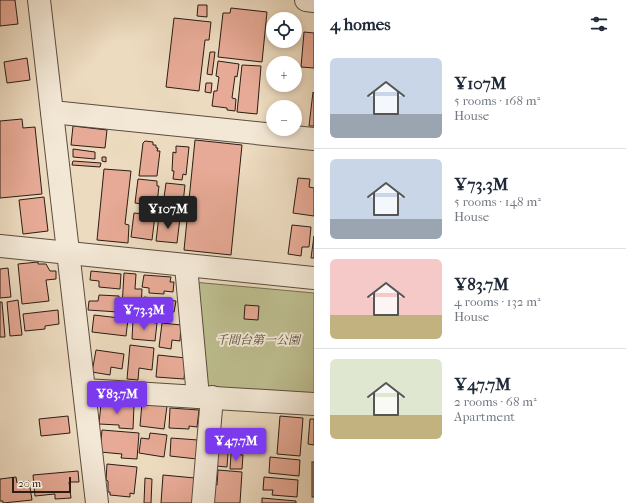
<!DOCTYPE html>
<html lang="en">
<head>
<meta charset="utf-8">
<style>
	:root { --surface:#fff; --page:#f6f6f7; --text:#1f2937; --muted:#747a83; --line:#e0e1e3; --accent:#7c3aed }
	body { margin:0; font-family:"IM FELL French Canon","Noto Serif JP",serif; background:var(--page); color:var(--text); height:100vh; display:flex; flex-direction:column; font-size:15px; white-space:nowrap }
	* { box-sizing:border-box; margin:0 }
	p { font-size:13px; color:var(--muted) }
	.icon { flex:none; width:22px; height:22px; fill:none; stroke:currentColor; stroke-width:2; stroke-linecap:round; stroke-linejoin:round }
	.map { position:relative; flex:1; overflow:hidden }
	.side { display:flex; flex-direction:column; background:var(--surface); width:312px }
	.side>* { flex:none }
	.fabs { position:absolute; left:266px; top:12px; display:grid; gap:8px }
	.fabs a { display:grid; place-items:center; width:36px; height:36px; border-radius:50%; background:var(--surface); box-shadow:0 2px 6px #0003; font-size:20px }
	.scale { position:absolute; left:12px; bottom:10px; width:59px; box-sizing:border-box; padding-left:4px; border:2px solid #2a1d14; border-top:0; font-size:11px; line-height:14px; white-space:nowrap; color:#2a1d14; -webkit-text-stroke:3px #f3e8d6; paint-order:stroke }
	.price { position:absolute; translate:-50% -34px; padding:0 9px; border-radius:4px; background:var(--accent); color:#fff; font-size:13px; line-height:26px; filter:drop-shadow(0 1px 2px #0008) }
	.price::after { content:''; position:absolute; left:50%; top:24px; width:12px; height:9px; margin-left:-6px; background:inherit; clip-path:polygon(0 0,100% 0,50% 100%) }
	.price.on { background:#222; color:#fff }
	ul { padding:0; list-style:none }
	li { display:flex; align-items:center; gap:12px; height:100px; padding:0 16px }
	li+li { border-top:1px solid var(--line) }
	li span { display:grid; place-items:center; flex:none; width:112px; height:80px; border-radius:6px; color:#555 }
	li>.icon { margin-inline-start:auto }
	span .icon { width:48px; height:48px; fill:#fffc; stroke-width:1 }
	li b { font-size:17px }
	h2 { display:flex; justify-content:space-between; align-items:center; height:48px; padding:0 16px; font-size:17px }
	main { display:flex; flex:1; min-height:0 }
	.map>svg:first-child { display:block }
	.green { fill:#bdbe8f; stroke:#746e52 }
	.building { fill:#e7aa96; stroke:#2a1d14 }
	.lines { fill:none; stroke-linecap:round; stroke-linejoin:round }
	.minor-casing { stroke:#5b4c3f; stroke-width:24 }
	.minor { stroke:#f3e8d6; stroke-width:22 }
	.labels { text-anchor:middle; dominant-baseline:central; stroke-width:4; stroke-linejoin:round; paint-order:stroke }
	.park-label { font-size:12px; font-style:italic; fill:#564d39; stroke:#f3e8d6 }
</style>
</head>
<body>
<main>
<div class="map">
<svg width="314" height="503" viewBox="0 0 314 503">
	<rect width="100%" height="100%" fill="#eddbc0"/>
	<filter id="stains"><feTurbulence type="fractalNoise" baseFrequency=".005" numOctaves="4"/><feColorMatrix values="0 0 0 0 .2 0 0 0 0 .09 0 0 0 0 .02 0 0 0 .5 -.17"/></filter>
	<radialGradient id="worn" r=".72"><stop offset=".6" stop-color="#630" stop-opacity="0"/><stop offset="1" stop-color="#630" stop-opacity=".3"/></radialGradient>
	<!-- green -->
	<polygon class="green" points="193,282 314,293 314,396 207,388"/>
	<!-- building -->
	<g class="building">
		<polygon points="0,0 15,0 18,24 0,26"/>
		<polygon points="198,5 207,5 207,17 197,16"/>
		<polygon points="231,8 267,12 262,62 218,57 223,13 230,13"/>
		<polygon points="174,18 211,22 209,40 205,40 199,91 166,87"/>
		<polygon points="304,32 314,33 314,68 301,67"/>
		<polygon points="210,52 215,52 212,75 207,74"/>
		<polygon points="27,58 30,80 7,83 4,62"/>
		<polygon points="218,61 239,64 237,77 235,76 232,98 236,99 235,111 227,110 227,108 212,106 214,91 217,91 219,77 216,76"/>
		<polygon points="242,65 261,66 257,114 237,112"/>
		<polygon points="206,83 212,83 211,93 205,92"/>
		<polygon points="313,92 314,93 314,126 309,126"/>
		<polygon points="22,119 23,128 35,127 42,194 0,198 0,121"/>
		<polygon points="73,126 107,130 105,148 71,145"/>
		<polygon points="195,140 242,145 231,255 184,250"/>
		<polygon points="145,141 153,142 153,145 156,145 156,148 158,148 157,151 160,151 157,176 139,176 143,143"/>
		<polygon points="176,146 189,147 186,175 183,174 182,180 173,179 174,171 172,171 173,152 176,153"/>
		<polygon points="73,149 95,152 95,159 73,157"/>
		<polygon points="102,157 106,157 106,162 102,161"/>
		<polygon points="73,161 101,163 100,167 72,165"/>
		<polygon points="104,169 131,171 125,224 129,225 128,243 97,240"/>
		<polygon points="298,178 310,179 309,187 314,188 314,216 293,213"/>
		<polygon points="138,179 157,181 157,186 159,186 157,203 150,202 150,205 135,203"/>
		<polygon points="166,183 185,185 182,212 172,211 172,206 163,205"/>
		<polygon points="44,197 48,231 23,234 19,200"/>
		<polygon points="134,213 155,215 152,240 131,237"/>
		<polygon points="159,216 180,218 177,243 156,241"/>
		<polygon points="292,225 311,227 309,247 302,247 301,256 288,254"/>
		<polygon points="314,236 314,258 311,258"/>
		<polygon points="38,262 38,264 46,264 50,271 56,271 56,279 46,280 49,301 22,304 18,264"/>
		<polygon points="8,268 11,297 0,298 0,269"/>
		<polygon points="91,271 121,274 120,289 99,287 99,281 90,280"/>
		<polygon points="124,273 136,274 135,289 142,289 141,308 122,307"/>
		<polygon points="144,275 171,277 170,282 174,282 173,292 164,291 164,294 149,293 149,288 142,287"/>
		<polygon points="99,295 119,296 118,312 88,310 89,301 98,301"/>
		<polygon points="144,297 176,301 174,312 167,311 166,316 142,314"/>
		<polygon points="18,300 22,335 10,336 7,302"/>
		<polygon points="0,302 2,302 5,337 0,337"/>
		<polygon points="245,305 259,306 258,320 244,319"/>
		<polygon points="58,310 59,324 45,326 45,329 25,331 23,314"/>
		<polygon points="94,315 128,319 126,336 92,332"/>
		<polygon points="133,320 157,323 155,341 132,339"/>
		<polygon points="162,323 181,325 180,341 172,340 171,349 159,347"/>
		<polygon points="130,345 154,348 152,370 139,368 138,380 127,379"/>
		<polygon points="96,350 124,354 122,369 111,367 110,375 92,372"/>
		<polygon points="158,355 186,358 184,379 156,377"/>
		<polygon points="142,403 167,406 164,429 140,426"/>
		<polygon points="101,404 134,405 133,429 119,428 119,425 99,424"/>
		<polygon points="170,408 199,410 197,427 189,426 189,429 169,428"/>
		<polygon points="68,416 70,433 41,436 39,419"/>
		<polygon points="280,416 303,418 300,456 277,454"/>
		<polygon points="310,419 314,419 314,445 308,444"/>
		<polygon points="102,430 139,433 137,459 121,458 122,454 100,452"/>
		<polygon points="150,433 167,435 164,457 139,453 141,438 149,439"/>
		<polygon points="171,438 198,440 197,459 170,456"/>
		<polygon points="217,453 228,453 227,467 216,466"/>
		<polygon points="231,454 243,455 242,469 230,469"/>
		<polygon points="270,457 300,460 299,476 269,473"/>
		<rect x="312" y="462" width="2" height="35"/>
		<polygon points="107,464 137,467 134,494 130,493 130,497 110,495 110,492 108,492 108,481 106,480"/>
		<polygon points="218,470 242,472 240,503 214,503 214,484 217,485"/>
		<polygon points="78,471 79,482 69,482 71,498 55,499 55,494 35,496 33,475"/>
		<polygon points="163,475 195,478 192,503 161,503"/>
		<polygon points="16,477 17,483 29,481 32,500 3,503 3,501 0,501 0,479"/>
		<polygon points="264,477 298,480 297,497 272,495 273,490 263,490"/>
		<polygon points="145,478 152,479 151,503 144,503"/>
		<polygon points="262,498 296,501 296,503 262,503"/>
	</g>
	<g class="lines">
		<!-- minor casing -->
		<g class="minor-casing">
			<g id="minor">
				<polyline points="39,0 97,503"/>
				<polyline points="306,0 314,1"/>
				<polyline points="52,112 314,139"/>
				<polyline points="0,246 314,278"/>
				<polyline points="85,390 198,397 186,266"/>
				<polyline points="198,397 314,404"/>
				<polyline points="203,503 212,397"/>
			</g>
		</g>
		<!-- minor -->
		<use href="#minor" class="minor"/>
	</g>
	<g class="labels">
		<!-- park labels -->
		<g class="park-label">
			<text x="258" y="340">千間台第一公園</text>
		</g>
	</g>
	<rect width="100%" height="100%" filter="url(#stains)"/>
	<rect width="100%" height="100%" fill="url(#worn)"/>
</svg>
<div class="fabs">
<a><svg class="icon" aria-label="locate" viewBox="0 0 24 24"><circle cx="12" cy="12" r="6"/><path d="M12 2v4M12 18v4M2 12h4M18 12h4"/></svg></a>
<a>+</a>
<a>−</a>
</div>
<div class="scale">20 m</div>
<b class="price on" style="left:168px;top:230px">¥107M</b>
<b class="price" style="left:144px;top:331px">¥73.3M</b>
<b class="price" style="left:117px;top:415px">¥83.7M</b>
<b class="price" style="left:236px;top:462px">¥47.7M</b>
</div>
<section class="side">
<h2>4 homes<svg class="icon" aria-label="filters" viewBox="0 0 24 24"><path d="M4 7h16M4 17h16"/><circle cx="9" cy="7" r="2"/><circle cx="15" cy="17" r="2"/></svg></h2>
<ul>
<li><span style="background:linear-gradient(#c9d6e8 70%,#9aa5b1 0)"><svg class="icon" aria-label="home" viewBox="0 0 24 24"><path d="M3 11l9-7 9 7M6 9v11h12V9"/></svg></span><div><b>¥107M</b><p>5 rooms · 168 m²</p><p>House</p></div></li>
<li><span style="background:linear-gradient(#c9d6e8 75%,#9aa5b1 0)"><svg class="icon" aria-label="home" viewBox="0 0 24 24"><path d="M3 11l9-7 9 7M6 9v11h12V9"/></svg></span><div><b>¥73.3M</b><p>5 rooms · 148 m²</p><p>House</p></div></li>
<li><span style="background:linear-gradient(#f6c9c9 70%,#c2b280 0)"><svg class="icon" aria-label="home" viewBox="0 0 24 24"><path d="M3 11l9-7 9 7M6 9v11h12V9"/></svg></span><div><b>¥83.7M</b><p>4 rooms · 132 m²</p><p>House</p></div></li>
<li><span style="background:linear-gradient(#dfe7d0 70%,#c2b280 0)"><svg class="icon" aria-label="home" viewBox="0 0 24 24"><path d="M3 11l9-7 9 7M6 9v11h12V9"/></svg></span><div><b>¥47.7M</b><p>2 rooms · 68 m²</p><p>Apartment</p></div></li>
</ul>
</section>
</main>
</body>
</html>
